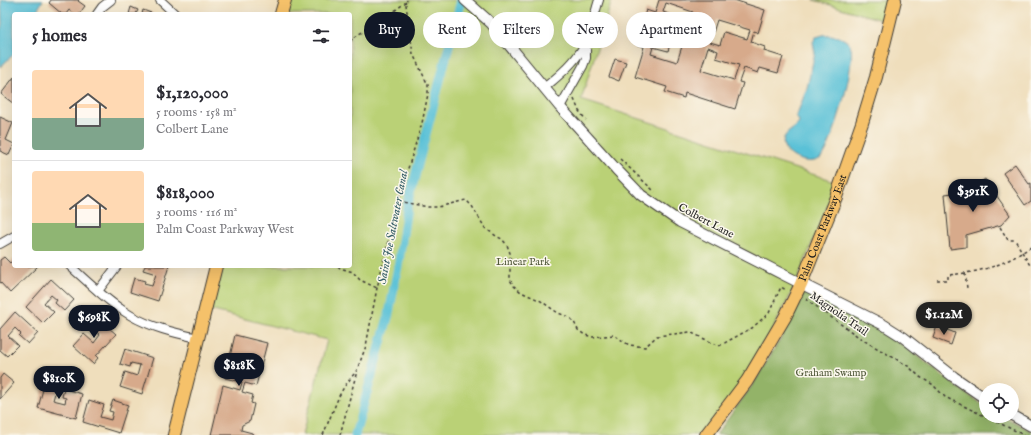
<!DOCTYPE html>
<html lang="en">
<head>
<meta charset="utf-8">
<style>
	:root { --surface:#fff; --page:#f2f2f3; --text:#2b2b33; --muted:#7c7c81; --line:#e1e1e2; --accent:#111827 }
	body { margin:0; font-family:"IM FELL English",serif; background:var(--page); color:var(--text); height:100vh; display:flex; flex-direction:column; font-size:15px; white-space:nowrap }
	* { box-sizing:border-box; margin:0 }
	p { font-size:13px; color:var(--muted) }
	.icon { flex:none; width:22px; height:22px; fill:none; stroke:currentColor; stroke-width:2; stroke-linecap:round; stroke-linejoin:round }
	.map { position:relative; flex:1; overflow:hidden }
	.sheet { position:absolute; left:12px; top:12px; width:340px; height:256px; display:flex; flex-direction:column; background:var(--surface); border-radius:4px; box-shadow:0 4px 16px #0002 }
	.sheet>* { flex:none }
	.banner { position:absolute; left:364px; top:12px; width:380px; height:36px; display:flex; gap:8px }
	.controls { position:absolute; left:979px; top:383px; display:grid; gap:8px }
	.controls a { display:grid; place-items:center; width:40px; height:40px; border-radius:50%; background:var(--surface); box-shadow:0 4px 16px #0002; font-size:20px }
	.price { position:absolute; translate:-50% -34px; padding:0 9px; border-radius:14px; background:var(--accent); color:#fff; font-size:13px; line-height:26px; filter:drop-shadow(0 1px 2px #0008) }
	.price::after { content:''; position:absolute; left:50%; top:24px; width:12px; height:9px; margin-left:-6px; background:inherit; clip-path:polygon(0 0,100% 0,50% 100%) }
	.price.selected { background:#222; color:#fff }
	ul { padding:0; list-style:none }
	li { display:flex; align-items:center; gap:12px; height:100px; padding:0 20px }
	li+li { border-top:1px solid var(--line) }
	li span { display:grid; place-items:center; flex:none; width:112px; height:80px; border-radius:4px; color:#555 }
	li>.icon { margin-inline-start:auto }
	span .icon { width:48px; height:48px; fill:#fffc; stroke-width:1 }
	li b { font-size:17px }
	h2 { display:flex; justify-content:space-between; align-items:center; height:48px; padding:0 20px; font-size:17px }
	.tag { padding:0 14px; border-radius:18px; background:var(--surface); box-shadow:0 4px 16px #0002; font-size:14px; line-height:36px }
	.tag.selected { background:var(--accent); color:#fff }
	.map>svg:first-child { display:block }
	.green { fill:#bad176; stroke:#6b7649 }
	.forest { fill:#93b367; stroke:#586842 }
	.water { fill:#5ac1d7; stroke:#3b6e7a }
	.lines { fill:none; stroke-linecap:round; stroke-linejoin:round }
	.canal { stroke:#5ac1d7; stroke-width:9 }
	.building { fill:#d7aa8b; fill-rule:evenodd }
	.minor-casing { stroke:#3c3934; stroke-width:10 }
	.tertiary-casing { stroke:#3c3934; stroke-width:12 }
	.primary-casing { stroke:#3c3934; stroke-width:14 }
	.path { stroke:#3c3934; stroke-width:1.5; stroke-dasharray:3 3; stroke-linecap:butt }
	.minor { stroke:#fff; stroke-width:8 }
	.tertiary { stroke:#fff; stroke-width:10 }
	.primary { stroke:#f5c16b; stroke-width:12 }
	.labels { text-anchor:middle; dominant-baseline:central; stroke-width:3; stroke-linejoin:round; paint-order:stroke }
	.street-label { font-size:11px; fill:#1c1c1c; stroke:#fbf7ec }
	.park-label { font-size:11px; fill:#535b3c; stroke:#fbf7ec }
	.water-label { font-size:12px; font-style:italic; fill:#355e67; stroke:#fbf7ec }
</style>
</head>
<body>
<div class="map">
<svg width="1031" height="435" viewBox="0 0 1031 435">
	<rect width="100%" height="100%" fill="#fbf7ec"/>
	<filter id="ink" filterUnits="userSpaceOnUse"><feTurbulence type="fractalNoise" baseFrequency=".025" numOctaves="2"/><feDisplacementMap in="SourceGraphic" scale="8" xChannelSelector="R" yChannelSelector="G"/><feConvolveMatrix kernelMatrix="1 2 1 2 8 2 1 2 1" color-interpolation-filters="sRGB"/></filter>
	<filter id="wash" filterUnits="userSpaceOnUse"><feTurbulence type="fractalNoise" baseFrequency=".012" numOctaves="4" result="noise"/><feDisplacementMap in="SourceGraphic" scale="16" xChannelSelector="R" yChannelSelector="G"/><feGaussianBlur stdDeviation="0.9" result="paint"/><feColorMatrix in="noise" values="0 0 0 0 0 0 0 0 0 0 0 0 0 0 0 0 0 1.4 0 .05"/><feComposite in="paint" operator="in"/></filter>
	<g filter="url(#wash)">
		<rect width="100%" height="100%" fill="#efdebc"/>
		<!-- green -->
		<g class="green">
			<polygon points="289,0 612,0 581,100 837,182 793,290 771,332 740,385 700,435 302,435 327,340 210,310 221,266 350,266 350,14 285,14"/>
			<polygon points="814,0 886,0 881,20"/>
		</g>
		<!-- forest -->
		<polygon class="forest" points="804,291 870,325 904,346 968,395 986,406 986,416 1003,416 1031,431 1031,435 716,435 754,383 788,326"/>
		<!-- water -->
		<g class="water">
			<polygon points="1,0 43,0 35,14 14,14 14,54 0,67 0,32 2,24"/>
			<path d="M823 35C832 34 845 37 850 45 858 57 832 149 821 158 808 168 778 154 784 138 787 131 795 129 799 123V121L796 117 807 88 815 53 813 42 816 37Z"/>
		</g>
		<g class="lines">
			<!-- canal -->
			<polyline class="canal" points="355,435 389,314 399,261 407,207 461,0"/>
		</g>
		<g id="blocks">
			<!-- building -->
			<g class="building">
				<polygon points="51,0 79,0 78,1 85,6 79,14 75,14 69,10 66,14 62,14 49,3"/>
				<path d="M659 0H734L765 10 758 33 754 31 751 42 765 47 764 51 783 57 778 73 760 68 758 73 744 68 739 82 743 83 735 109 685 93 684 98 665 92 667 87 635 77 644 47 635 44 646 10 655 13ZM666 3 693 12 686 34 679 32 683 19 663 12ZM717 20 750 30 747 39 724 32 720 45 710 42ZM672 37 684 40 677 62 651 54 653 47 668 51ZM708 47 718 51 716 58 739 65 734 80 701 70Z"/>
				<polygon points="131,7 138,10 136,14 129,14"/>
				<polygon points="143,10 154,14 142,14"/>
				<polygon points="615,59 626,62 619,81 609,77"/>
				<polygon points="14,77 14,104 1,94"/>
				<polygon points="0,117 13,123 6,140 14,144 9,155 0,151"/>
				<polygon points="1015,164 1029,184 1031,183 1031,201 1025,205 1003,173"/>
				<polygon points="985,179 1010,215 1001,225 966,235 966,247 950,249 945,194 961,192 963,198 974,194 971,188"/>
				<polygon points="4,257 10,263 14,259 14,266 38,266 10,293 0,282 0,260"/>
				<polygon points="145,266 169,266 158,301 130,292 134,278 145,281 144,284 152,286 156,274 143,270"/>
				<polygon points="51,279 74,300 64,311 55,303 57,300 51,295 44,303 54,312 43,323 26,307"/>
				<polygon points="15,312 38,333 28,344 19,336 21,334 15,328 8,336 18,345 7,356 0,350 0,329"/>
				<polygon points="93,314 116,334 96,356 98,358 93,364 73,346 84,334 94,343 100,335 94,330 92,332 84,325"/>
				<polygon points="937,326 955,333 951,345 933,338"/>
				<polygon points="235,335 267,343 256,386 245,383 242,392 253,395 251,403 254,404 250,421 242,425 241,430 252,433 253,435 211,435 223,385 240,390 242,382 225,378"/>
				<polygon points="125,349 153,358 142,394 120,387 125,372 137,376 140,365 131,363 130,367 120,364"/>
				<polygon points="3,374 14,383 0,399 0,378"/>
				<polygon points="46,378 61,381 57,393 55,393 53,400 65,403 66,398 62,397 64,389 82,394 76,418 38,408"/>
				<polygon points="89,400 104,405 100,417 111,420 113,412 109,411 113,400 128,405 119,433 83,422"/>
			</g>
		</g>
	</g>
	<g filter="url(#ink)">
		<use href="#blocks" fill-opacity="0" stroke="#3c3934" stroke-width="1"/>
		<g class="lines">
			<!-- minor casing -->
			<g class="minor-casing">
				<g id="minor">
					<polyline points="160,0 175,14"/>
					<polyline points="97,14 102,7 111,0"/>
					<path d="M544 88C556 78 569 68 578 55 590 40 593 18 599 0"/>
					<polyline points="560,107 583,66 586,58 586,43"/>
					<polyline points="0,244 14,236"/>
					<path d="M70 266C89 283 108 302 130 315 150 327 175 333 198 338"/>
					<polyline points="98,291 117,266"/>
				</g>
			</g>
			<!-- tertiary casing -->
			<g class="tertiary-casing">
				<g id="tertiary">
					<polyline points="465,0 491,23 560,107 616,169 641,195 680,222 786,276 884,325 903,337 954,377 986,399"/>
					<polyline points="1012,415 1031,426"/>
				</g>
			</g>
			<!-- primary casing -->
			<g class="primary-casing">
				<g id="primary">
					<polyline points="281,14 285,0"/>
					<polyline points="174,435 216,266"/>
					<path id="s1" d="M706 435 747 381 785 317 801 284 836 197 862 123 876 77 895 0"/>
				</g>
			</g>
			<!-- path -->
			<g class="path">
				<polyline points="350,41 359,34 379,23 406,2"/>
				<polyline points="574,99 579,111 586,120"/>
				<polyline points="620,159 655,192"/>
				<polyline points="398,201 428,207 438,207 466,200 472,206 485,228 496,236 502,239 507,245 510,253 510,280 514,286 521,292 541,301 558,313 569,317 574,322 578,330 585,335 593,337 614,335 629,345 645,347 657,336 690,332 719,346 752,328 769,313 781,287 786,290"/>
				<polyline points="688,214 704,223"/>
				<polyline points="1000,227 1008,240 1015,240 1031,267"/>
				<polyline points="338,266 340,268 353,272 360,280 377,288"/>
				<polyline points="965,273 967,288"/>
				<path d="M937 280H948V275C982 272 1002 266 1031 247"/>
				<polyline points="806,299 863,340 908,366 920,377 932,384 945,397 1024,435"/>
				<polyline points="323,435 339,396 344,387 357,370 366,346 377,288 398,201 422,123 428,94 428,85 413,54 406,5 407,0"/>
				<polyline points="340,435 357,371"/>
			</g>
			<!-- minor -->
			<use href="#minor" class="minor"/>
			<!-- tertiary -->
			<use href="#tertiary" class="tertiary"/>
			<!-- primary -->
			<use href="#primary" class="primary"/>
		</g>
	</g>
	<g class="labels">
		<!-- street labels -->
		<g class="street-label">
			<text transform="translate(706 221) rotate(28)">Colbert Lane</text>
			<text stroke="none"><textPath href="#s1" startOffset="239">Palm Coast Parkway East</textPath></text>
			<text transform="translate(839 314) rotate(35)">Magnolia Trail</text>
		</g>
		<!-- park labels -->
		<g class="park-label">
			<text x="523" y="262">Linear Park</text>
			<text x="831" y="373">Graham Swamp</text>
		</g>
		<!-- water labels -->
		<g class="water-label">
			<text transform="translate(393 227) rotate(-79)">Saint Joe Saltwater Canal</text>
		</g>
	</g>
</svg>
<div class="controls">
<a><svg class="icon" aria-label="locate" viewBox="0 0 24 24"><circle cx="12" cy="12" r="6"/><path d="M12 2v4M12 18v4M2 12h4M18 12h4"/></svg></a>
</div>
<b class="price" style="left:973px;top:213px">$391K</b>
<b class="price selected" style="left:944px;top:336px">$1.12M</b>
<b class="price" style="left:94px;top:339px">$698K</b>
<b class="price" style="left:239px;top:387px">$818K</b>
<b class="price" style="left:59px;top:400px">$810K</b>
<div class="banner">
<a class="tag selected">Buy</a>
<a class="tag">Rent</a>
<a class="tag">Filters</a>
<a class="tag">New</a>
<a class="tag">Apartment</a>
</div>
<section class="sheet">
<h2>5 homes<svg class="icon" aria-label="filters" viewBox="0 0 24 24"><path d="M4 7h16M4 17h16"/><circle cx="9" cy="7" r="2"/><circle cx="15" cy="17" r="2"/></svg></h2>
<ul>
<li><span style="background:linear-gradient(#ffd9b3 60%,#7fa58c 0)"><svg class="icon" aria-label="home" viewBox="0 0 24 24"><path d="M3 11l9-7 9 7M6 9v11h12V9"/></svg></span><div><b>$1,120,000</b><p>5 rooms · 158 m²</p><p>Colbert Lane</p></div></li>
<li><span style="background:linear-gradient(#ffd9b3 65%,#8fb573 0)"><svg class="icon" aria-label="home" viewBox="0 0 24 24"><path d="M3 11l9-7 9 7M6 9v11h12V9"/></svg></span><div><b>$818,000</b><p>3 rooms · 116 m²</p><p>Palm Coast Parkway West</p></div></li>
</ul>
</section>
</div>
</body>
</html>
